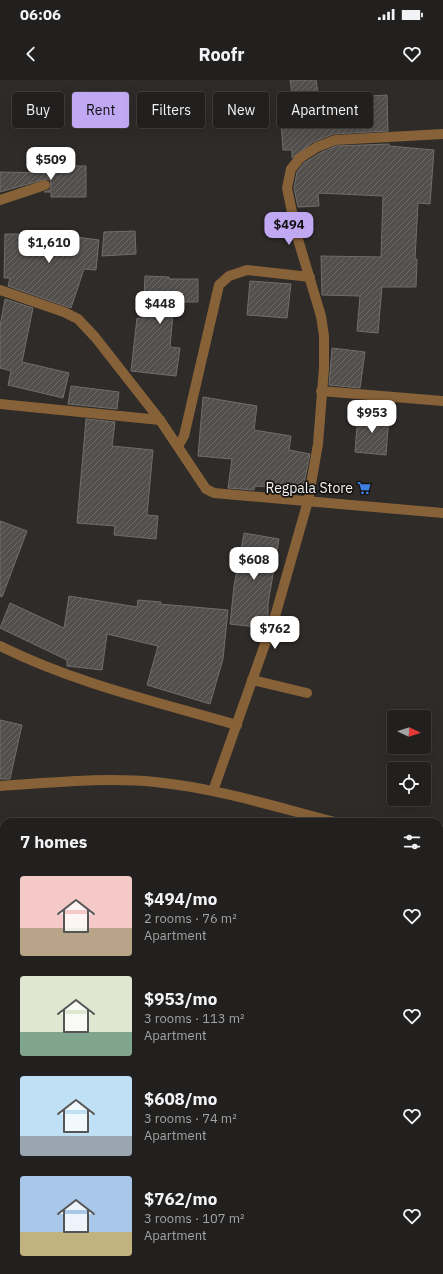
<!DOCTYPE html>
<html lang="en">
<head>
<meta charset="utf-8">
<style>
	:root { --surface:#22201f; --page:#2e2d2c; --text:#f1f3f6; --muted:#a2a3a4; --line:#3f3e3d; --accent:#c1a8f3 }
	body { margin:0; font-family:"IBM Plex Sans",sans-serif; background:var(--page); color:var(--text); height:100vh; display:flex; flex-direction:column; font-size:15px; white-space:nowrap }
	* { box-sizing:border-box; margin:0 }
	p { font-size:13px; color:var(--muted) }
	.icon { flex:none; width:22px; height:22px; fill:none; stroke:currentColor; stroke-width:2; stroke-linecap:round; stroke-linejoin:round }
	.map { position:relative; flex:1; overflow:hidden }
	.sheet { position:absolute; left:0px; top:738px; width:443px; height:456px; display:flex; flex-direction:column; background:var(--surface); border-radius:12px 12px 0 0; box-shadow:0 4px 16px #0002,0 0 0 1px var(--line) }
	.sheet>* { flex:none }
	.guide { position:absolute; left:12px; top:12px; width:419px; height:36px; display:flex; gap:8px }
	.needle { width:26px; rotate:94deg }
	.tools { position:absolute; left:387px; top:630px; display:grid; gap:8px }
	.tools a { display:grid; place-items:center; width:44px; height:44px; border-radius:4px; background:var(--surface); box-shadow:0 4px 16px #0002,0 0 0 1px var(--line); font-size:20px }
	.price { position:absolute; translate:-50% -34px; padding:0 9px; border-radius:8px; background:#fff; color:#222; font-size:13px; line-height:26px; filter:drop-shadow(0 1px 2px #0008) }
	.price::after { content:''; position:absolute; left:50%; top:24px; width:12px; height:9px; margin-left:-6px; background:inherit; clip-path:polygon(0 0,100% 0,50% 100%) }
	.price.selected { background:var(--accent); color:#111 }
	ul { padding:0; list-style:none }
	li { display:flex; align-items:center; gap:12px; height:100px; padding:0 20px }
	li span { display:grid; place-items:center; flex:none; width:112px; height:80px; border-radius:4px; color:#555 }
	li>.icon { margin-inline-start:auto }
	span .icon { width:48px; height:48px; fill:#fffc; stroke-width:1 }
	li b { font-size:17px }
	h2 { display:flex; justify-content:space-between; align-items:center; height:48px; padding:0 20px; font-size:17px }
	.pill { padding:0 14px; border-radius:4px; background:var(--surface); box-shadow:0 4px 16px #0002,0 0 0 1px var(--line); font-size:14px; line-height:36px }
	.pill.selected { background:var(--accent); color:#111 }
	.status { display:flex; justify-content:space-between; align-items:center; height:28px; padding:0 20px; background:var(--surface); direction:ltr }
	.status svg { height:11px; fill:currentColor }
	header { display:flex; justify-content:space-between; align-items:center; height:52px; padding:0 20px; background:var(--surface); font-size:18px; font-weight:800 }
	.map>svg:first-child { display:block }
	.building { fill:url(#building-hatch); stroke:#716d6b }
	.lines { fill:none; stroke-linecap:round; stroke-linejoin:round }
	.minor { stroke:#876137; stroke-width:10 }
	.labels { text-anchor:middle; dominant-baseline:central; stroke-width:3.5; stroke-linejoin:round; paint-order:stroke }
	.poi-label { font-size:14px; fill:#f3f2f0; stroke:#151413; text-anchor:end }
</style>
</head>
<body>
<div class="status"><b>06:06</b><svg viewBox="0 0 49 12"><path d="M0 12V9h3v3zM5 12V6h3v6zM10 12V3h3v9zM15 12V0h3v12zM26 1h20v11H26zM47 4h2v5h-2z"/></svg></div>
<header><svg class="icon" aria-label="back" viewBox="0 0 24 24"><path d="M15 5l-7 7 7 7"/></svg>Roofr<svg class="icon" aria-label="heart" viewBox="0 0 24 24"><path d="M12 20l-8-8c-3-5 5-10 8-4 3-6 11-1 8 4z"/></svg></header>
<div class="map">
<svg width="443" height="1194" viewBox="0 0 443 1194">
	<defs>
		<pattern id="building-hatch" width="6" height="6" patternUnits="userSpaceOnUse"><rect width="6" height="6" fill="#524e4c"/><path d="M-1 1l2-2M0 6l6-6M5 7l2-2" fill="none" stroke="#6b6866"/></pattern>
	</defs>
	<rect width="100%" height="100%" fill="#2e2b29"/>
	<!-- building -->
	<g class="building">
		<polygon points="290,0 316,0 319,19 387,15 388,51 333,54 313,62 292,78 292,70 283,70 281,43 296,42"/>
		<polygon points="389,64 389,66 434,70 430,124 418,123 415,179 417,179 416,207 382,207 378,253 357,251 360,216 322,215 321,176 381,177 383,116 318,113 319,126 298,127 294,108 297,92 304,83 320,73 336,66"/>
		<polygon points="54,86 86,86 86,117 51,117 51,112 44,112 50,110 51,106 50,100 46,99 0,112 0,92 55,93"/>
		<polygon points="135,151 136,174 102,176 104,152"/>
		<polygon points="46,153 99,160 96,190 84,189 71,228 8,206 10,198 4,198 5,154 46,154"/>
		<polygon points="145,196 169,197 169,199 198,199 198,222 174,222 170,267 180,268 176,296 131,291 137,238 143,239"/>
		<polygon points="250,201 291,204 287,238 247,235"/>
		<polygon points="5,219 33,228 22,282 69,293 63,318 8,305 11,291 0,288 0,246"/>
		<polygon points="332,268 365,272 360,308 329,305"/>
		<polygon points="71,306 119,312 117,329 68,324"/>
		<polygon points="203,317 257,326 254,350 291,356 289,370 310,374 303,409 255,406 254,410 228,408 232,379 198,376"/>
		<polygon points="358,333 389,335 386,375 355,372"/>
		<polygon points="86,339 115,342 112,366 153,370 147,435 158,436 156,459 114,455 115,446 77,443"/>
		<polygon points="0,441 27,451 2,517 0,516"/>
		<polygon points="244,453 279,459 268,524 268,536 264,548 230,544 234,506"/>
		<polygon points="69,516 137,527 138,520 161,522 160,524 228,530 223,579 210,624 147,605 158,566 107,554 102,590 67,586 67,580 0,548 10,523 64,548"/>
		<polygon points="0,640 22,645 10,699 0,699"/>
	</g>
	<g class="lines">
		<!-- minor -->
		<g class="minor">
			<polyline points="0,120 45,105"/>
			<polyline points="0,210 64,232 78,239 95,257 160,340 206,409 214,413 443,433"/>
			<polyline points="321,311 443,321"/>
			<polyline points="0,324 160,340"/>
			<polyline points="178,366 184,356 219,205 229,196 247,190 310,197"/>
			<path d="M0 566C74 603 157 622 237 645"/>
			<polyline points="252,600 307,613"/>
			<path d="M0 706C51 703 104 697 155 702 216 708 276 727 335 742"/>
			<polyline points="213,711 276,533 308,421 318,364 324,288 324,256 321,236 297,156 287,108 291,89 300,78 317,67 335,60 443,54"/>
			<polyline points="439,769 443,770"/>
		</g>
	</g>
	<!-- icons -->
	<defs>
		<g id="supermarket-bare" transform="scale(1.08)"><path d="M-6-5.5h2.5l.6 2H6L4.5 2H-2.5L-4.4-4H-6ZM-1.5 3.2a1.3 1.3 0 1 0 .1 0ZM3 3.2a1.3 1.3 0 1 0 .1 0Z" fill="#3f7fe0" stroke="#151413" stroke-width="2.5" paint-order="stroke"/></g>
	</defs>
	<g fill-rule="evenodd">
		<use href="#supermarket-bare" x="364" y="408"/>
	</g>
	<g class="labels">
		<!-- poi labels -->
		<g class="poi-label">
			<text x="353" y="408">Regpala Store</text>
		</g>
	</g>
</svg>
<div class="tools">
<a><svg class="needle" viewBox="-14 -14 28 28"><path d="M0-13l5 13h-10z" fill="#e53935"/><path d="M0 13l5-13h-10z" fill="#a2a3a4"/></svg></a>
<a><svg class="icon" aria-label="locate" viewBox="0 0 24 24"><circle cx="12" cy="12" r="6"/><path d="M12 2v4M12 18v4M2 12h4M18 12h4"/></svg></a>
</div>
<b class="price" style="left:51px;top:101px">$509</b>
<b class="price selected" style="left:289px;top:166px">$494</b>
<b class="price" style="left:49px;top:184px">$1,610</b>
<b class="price" style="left:160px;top:245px">$448</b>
<b class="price" style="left:372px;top:354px">$953</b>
<b class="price" style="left:254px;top:501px">$608</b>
<b class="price" style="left:275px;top:570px">$762</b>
<div class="guide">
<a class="pill">Buy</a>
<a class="pill selected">Rent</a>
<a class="pill">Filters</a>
<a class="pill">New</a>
<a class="pill">Apartment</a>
</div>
<section class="sheet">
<h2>7 homes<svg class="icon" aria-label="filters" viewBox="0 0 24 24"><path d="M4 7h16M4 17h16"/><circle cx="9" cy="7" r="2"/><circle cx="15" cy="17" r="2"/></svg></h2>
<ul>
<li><span style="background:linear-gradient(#f6c9c9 65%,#b9a48a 0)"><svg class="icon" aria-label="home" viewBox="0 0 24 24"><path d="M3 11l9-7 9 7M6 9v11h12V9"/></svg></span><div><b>$494/mo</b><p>2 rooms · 76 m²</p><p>Apartment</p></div><svg class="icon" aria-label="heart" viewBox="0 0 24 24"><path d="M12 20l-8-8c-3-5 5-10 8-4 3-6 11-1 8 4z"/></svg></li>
<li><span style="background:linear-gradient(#dfe7d0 70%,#7fa58c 0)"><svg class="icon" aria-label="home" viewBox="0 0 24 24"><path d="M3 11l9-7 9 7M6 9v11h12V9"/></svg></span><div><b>$953/mo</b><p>3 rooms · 113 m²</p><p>Apartment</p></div><svg class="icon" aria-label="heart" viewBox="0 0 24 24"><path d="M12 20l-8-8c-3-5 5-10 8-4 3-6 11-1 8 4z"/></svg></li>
<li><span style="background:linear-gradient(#bfe0f5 75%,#9aa5b1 0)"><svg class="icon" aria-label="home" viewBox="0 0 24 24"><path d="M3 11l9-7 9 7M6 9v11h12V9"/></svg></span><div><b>$608/mo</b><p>3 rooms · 74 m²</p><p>Apartment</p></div><svg class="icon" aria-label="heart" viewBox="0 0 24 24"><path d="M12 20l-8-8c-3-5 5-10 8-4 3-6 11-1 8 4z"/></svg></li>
<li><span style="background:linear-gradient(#a9c7e8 70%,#c2b280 0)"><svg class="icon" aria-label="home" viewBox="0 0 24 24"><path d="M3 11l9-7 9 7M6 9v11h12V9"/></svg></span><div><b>$762/mo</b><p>3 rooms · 107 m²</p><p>Apartment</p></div><svg class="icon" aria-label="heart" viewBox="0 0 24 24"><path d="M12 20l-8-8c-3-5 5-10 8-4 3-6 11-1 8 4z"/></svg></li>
</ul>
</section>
</div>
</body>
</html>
